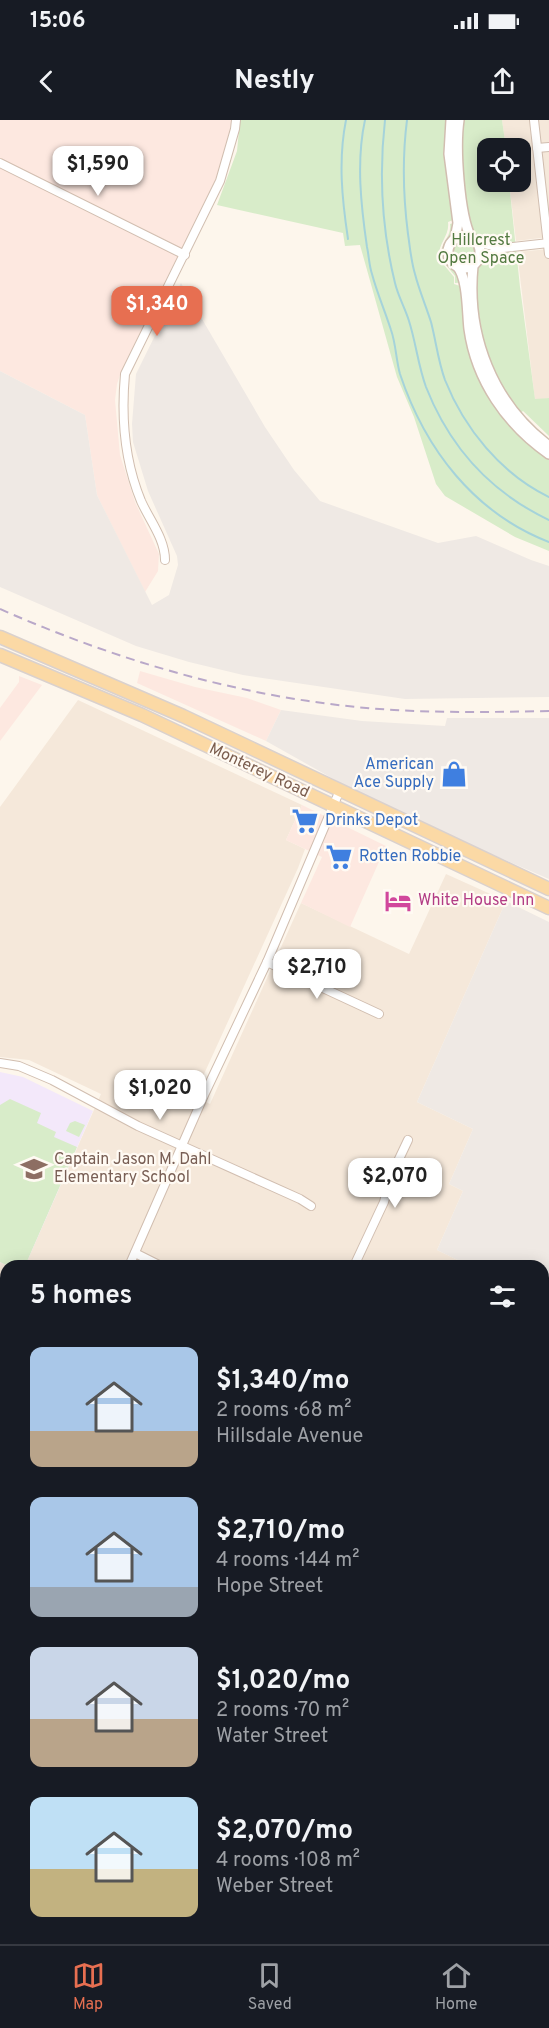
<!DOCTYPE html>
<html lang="en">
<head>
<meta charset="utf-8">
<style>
	:root { --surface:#171b24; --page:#20242c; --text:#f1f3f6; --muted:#9ea1a6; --line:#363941; --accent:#e76f51 }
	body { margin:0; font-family:Overpass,sans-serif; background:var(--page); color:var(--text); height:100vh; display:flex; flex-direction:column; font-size:22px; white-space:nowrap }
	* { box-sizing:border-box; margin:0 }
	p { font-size:20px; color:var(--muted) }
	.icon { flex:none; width:33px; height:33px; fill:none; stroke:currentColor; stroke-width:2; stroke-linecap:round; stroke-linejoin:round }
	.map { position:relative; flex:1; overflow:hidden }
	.panel { position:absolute; left:0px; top:1140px; width:549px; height:684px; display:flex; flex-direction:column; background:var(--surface); border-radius:18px 18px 0 0; box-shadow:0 3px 15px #0003 }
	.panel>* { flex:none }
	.tools { position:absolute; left:477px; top:18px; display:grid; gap:12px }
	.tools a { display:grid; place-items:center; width:54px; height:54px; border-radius:12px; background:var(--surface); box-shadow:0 3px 15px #0003; font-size:30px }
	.price { position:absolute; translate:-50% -51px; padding:0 14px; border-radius:12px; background:#fff; color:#222; font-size:20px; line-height:39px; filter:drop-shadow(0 2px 3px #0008) }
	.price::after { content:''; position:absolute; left:50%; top:36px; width:18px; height:14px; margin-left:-9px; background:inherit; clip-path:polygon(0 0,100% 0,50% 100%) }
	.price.selected { background:var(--accent); color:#fff }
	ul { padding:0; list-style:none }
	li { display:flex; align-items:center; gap:18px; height:150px; padding:0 30px }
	li span { display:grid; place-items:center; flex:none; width:168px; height:120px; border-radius:12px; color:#555 }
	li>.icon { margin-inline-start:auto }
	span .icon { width:72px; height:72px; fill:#fffc; stroke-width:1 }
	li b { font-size:26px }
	h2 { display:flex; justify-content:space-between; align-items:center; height:72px; padding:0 30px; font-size:26px }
	.status { display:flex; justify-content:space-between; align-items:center; height:42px; padding:0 30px; background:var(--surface); direction:ltr }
	.status svg { height:16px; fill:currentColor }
	header { display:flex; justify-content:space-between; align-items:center; height:78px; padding:0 30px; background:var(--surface); font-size:27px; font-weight:700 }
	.tab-bar { display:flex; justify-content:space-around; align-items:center; height:84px; border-top:2px solid var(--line); background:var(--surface); font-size:16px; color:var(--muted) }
	.tab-bar a { display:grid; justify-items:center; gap:3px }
	.tab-bar .selected { color:var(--accent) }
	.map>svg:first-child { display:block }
	.residential { fill:#f5e8da }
	.commercial { fill:#fde8e0 }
	.industrial { fill:#efe9e4 }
	.education { fill:#f3e8fa }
	.green { fill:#d8ecc9 }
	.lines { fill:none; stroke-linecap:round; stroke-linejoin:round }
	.stream { stroke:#a5d3da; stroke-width:2 }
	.minor-casing { stroke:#d1beb0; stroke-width:10 }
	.tertiary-casing { stroke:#d1beb0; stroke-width:12 }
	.primary-casing { stroke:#dad1cd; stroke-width:15 }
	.minor { stroke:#fff; stroke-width:8 }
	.tertiary { stroke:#fff; stroke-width:9 }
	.primary { stroke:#fbd9a5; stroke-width:12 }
	.rail { stroke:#b9a8c9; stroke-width:2; stroke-dasharray:9 6; stroke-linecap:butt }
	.labels { text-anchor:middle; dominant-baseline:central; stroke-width:4.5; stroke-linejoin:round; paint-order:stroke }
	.park-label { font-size:16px; fill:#537a41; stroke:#fffaf3 }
	.shop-label { font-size:16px; fill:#366cbe; stroke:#fffaf3; text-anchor:start }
	.street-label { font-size:16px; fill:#7a5c4d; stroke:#fffaf3 }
	.hotel-label { font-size:16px; fill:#b23c85; stroke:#fffaf3; text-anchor:start }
	.education-label { font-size:16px; fill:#785e54; stroke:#fffaf3; text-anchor:start }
</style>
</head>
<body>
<div class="status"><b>15:06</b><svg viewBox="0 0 49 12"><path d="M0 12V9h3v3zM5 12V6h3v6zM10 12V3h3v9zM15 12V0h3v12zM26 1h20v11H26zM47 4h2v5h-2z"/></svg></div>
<header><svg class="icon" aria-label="back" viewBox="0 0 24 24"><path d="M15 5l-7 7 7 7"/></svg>Nestly<svg class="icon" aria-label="share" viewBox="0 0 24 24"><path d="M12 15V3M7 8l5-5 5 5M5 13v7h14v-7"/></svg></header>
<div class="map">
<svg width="549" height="1824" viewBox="0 0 549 1824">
	<rect width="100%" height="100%" fill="#fdf6ec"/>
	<!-- residential -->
	<g class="residential">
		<polygon points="502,0 549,0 549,117 516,121 509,62 520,62 520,28 506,28"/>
		<polygon points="549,129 549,278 535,280 517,132"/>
		<polygon points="78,580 302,685 286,720 305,729 298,748 194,976 210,984 301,783 409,834 446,754 506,781 417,982 473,1009 449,1064 463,1071 437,1130 470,1146 25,1146 101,974 29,940 0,937 0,687"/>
		<polygon points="0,1142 8,1146 6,1146 6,1818 299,1818 296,1824 0,1824"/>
		<polygon points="543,1181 549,1184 549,1249 543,1262"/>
		<polygon points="543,1341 549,1344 549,1824 319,1824 321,1820 318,1818 543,1818"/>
	</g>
	<!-- commercial -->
	<g class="commercial">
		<polygon points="0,0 232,0 223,39 206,84 151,191 121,252 117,264 115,280 120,335 135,382 159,434 158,451 145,472 97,375 85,295 0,251"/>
		<polygon points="140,551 195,567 247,578 281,590 266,621 137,563"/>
		<polygon points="19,556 42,565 0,621 0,588 19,562"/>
		<polygon points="302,685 386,726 350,807 301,783 322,737 286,720"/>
		<polygon points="549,1293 549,1344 543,1341 543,1307"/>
	</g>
	<!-- industrial -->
	<g class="industrial">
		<polygon points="181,163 265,307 294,350 320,381 438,423 476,416 531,440 549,446 549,577 405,579 243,555 189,542 136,526 0,467 0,251 85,295 97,375 152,485 169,475 178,445 177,436 148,371 133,322 132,304 136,254"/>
		<polygon points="281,590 362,601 445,606 447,598 549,598 549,759 385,688 266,621"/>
		<polygon points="506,781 549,802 549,1184 543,1181 543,1146 470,1146 437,1130 463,1071 449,1064 473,1009 417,982"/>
	</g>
	<!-- education -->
	<polygon class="education" points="0,952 23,957 93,991 25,1146 8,1146 0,1142"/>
	<!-- green -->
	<g class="green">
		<path d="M240 0H447L446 34 453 100 448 102C450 116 437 124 439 139L454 157V164L460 166 466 213 538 331 549 339V431L515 417 445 376 436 364 414 297 397 257 360 125 345 126 343 113 217 85 237 31Z"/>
		<path d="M459 0H502L506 28H488V62H509L520 167 535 279 549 278V316L523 291 520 293C513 283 504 273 499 262 482 231 480 196 474 162L455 163V156L441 139C439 122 452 118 450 104L454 103Z"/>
		<polygon points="10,979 41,993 37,1003 56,1012 54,1017 77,1027 25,1146 8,1146 0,1142 0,985"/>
		<polygon points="75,1001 85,1005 79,1017 66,1011 70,1003"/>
	</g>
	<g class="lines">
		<!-- stream -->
		<g class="stream">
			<path d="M346 0C338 40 342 79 348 119"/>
			<path d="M365 0C356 41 361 86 367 127 369 136 369 145 372 154 377 173 385 191 391 210 396 224 396 240 400 254 425 329 474 393 549 422"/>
			<path d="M385 0C379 53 382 110 395 163 398 176 405 188 409 201 416 223 418 245 426 267 450 328 490 372 549 400"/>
			<path d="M407 0C402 39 403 75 408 114 410 127 411 141 415 154 419 170 426 186 431 202 436 221 438 241 445 260 464 308 501 354 549 377"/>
		</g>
		<!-- minor casing -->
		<g class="minor-casing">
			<g id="minor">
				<polyline points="534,0 549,134"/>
				<polyline points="537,28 549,27"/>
				<polyline points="0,43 185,135"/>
				<polyline points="476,122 502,128"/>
				<polyline points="478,140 503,128 549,123"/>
				<path d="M165 440C165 419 150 401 141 381 124 340 121 298 125 254L220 61 235 9 236 0"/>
				<polyline points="267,842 379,894"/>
				<polyline points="0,943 19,946 52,960 138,1006 300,1079 311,1086"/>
				<polyline points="135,1133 161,1146"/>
				<polyline points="129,1146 205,973 267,842 340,670"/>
				<polyline points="354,1146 384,1082 391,1056 408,1020"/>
				<polyline points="0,1212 6,1215"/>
				<polyline points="543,1408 549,1411"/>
				<polyline points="0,1428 6,1431"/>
				<polyline points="543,1474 549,1477"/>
				<polyline points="0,1521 6,1524"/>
				<polyline points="0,1611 6,1597"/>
				<polyline points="0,1821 6,1808"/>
				<polyline points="95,1824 98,1818"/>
				<polyline points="192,1824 195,1818"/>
			</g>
		</g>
		<!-- tertiary casing -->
		<g class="tertiary-casing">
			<g id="tertiary">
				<polyline points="451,0 449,34 458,103 455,119"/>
				<path d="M459 0C455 27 459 94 471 118"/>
				<circle cx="464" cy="132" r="16"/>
				<path d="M457 146C468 158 467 192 469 209 476 260 507 305 549 334"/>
				<path d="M473 146C466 216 493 284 549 326"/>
				<polyline points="543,1286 549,1273"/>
				<polyline points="304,1824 306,1818"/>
			</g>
		</g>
		<!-- primary casing -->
		<g class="primary-casing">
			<g id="primary">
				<polyline points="0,517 183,596 549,769"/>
				<polyline points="0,535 142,595 549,788"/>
			</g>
		</g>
		<!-- minor -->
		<use href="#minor" class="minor"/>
		<!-- tertiary -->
		<use href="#tertiary" class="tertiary"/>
		<!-- primary -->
		<use href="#primary" class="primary"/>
		<!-- rail -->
		<path class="rail" d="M0 489C125 544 258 582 394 590 446 593 497 592 549 591"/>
	</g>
	<!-- icons -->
	<defs>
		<g id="shop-bare" transform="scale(2.07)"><path d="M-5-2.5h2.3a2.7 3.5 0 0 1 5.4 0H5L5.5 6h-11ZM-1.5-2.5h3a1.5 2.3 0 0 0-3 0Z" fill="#3f7fe0" stroke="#fffaf3" stroke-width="2.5" paint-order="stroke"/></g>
		<g id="supermarket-bare" transform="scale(2.07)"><path d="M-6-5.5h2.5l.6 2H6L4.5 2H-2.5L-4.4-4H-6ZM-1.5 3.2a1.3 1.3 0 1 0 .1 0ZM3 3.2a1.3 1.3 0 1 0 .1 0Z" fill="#3f7fe0" stroke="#fffaf3" stroke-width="2.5" paint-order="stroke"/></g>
		<g id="hotel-bare" transform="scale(2.07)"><path d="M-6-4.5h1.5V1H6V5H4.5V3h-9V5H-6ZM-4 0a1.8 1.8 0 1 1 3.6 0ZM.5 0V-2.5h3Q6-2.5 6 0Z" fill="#d1479c" stroke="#fffaf3" stroke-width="2.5" paint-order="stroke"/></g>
		<g id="school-bare" transform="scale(2.07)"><path d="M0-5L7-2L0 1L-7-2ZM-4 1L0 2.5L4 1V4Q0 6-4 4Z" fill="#8d6e63" stroke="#fffaf3" stroke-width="2.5" paint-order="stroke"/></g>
	</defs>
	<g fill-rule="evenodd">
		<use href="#shop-bare" x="454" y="654"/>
		<use href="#supermarket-bare" x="305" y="701"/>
		<use href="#supermarket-bare" x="339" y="737"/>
		<use href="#hotel-bare" x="398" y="781"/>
		<use href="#school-bare" x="34" y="1049"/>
	</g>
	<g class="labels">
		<!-- park labels -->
		<g class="park-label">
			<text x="481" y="121">Hillcrest<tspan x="481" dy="18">Open Space</tspan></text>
		</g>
		<!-- shop labels -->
		<g class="shop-label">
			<text x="434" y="645" text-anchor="end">American<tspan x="434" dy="18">Ace Supply</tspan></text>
			<text x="325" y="701">Drinks Depot</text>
			<text x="359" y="737">Rotten Robbie</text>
		</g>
		<!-- street labels -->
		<g class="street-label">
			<text transform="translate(259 651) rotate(25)">Monterey Road</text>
		</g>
		<!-- hotel labels -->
		<g class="hotel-label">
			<text x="418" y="781">White House Inn</text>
		</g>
		<!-- education labels -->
		<g class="education-label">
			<text x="54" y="1040">Captain Jason M. Dahl<tspan x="54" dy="18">Elementary School</tspan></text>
		</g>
	</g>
</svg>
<div class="tools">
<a><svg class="icon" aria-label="locate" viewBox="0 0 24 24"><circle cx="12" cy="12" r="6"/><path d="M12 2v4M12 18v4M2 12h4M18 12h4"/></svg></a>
</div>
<b class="price" style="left:98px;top:77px">$1,590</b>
<b class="price selected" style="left:157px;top:217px">$1,340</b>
<b class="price" style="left:317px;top:880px">$2,710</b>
<b class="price" style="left:160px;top:1001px">$1,020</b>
<b class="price" style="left:395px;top:1089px">$2,070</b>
<section class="panel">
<h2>5 homes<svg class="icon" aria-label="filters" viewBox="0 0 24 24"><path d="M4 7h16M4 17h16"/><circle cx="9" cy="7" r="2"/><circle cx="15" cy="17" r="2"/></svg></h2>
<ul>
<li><span style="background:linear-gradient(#a9c7e8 70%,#b9a48a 0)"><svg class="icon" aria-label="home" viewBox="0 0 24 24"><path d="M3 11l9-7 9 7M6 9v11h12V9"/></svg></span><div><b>$1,340/mo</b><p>2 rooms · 68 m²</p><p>Hillsdale Avenue</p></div></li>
<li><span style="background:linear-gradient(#a9c7e8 75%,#9aa5b1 0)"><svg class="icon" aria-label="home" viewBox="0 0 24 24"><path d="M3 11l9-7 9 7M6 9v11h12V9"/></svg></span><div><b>$2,710/mo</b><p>4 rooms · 144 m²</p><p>Hope Street</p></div></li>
<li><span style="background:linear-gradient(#c9d6e8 60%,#b9a48a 0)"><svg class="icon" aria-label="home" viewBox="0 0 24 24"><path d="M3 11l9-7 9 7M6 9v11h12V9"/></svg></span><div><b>$1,020/mo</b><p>2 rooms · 70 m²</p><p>Water Street</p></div></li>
<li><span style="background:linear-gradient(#bfe0f5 60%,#c2b280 0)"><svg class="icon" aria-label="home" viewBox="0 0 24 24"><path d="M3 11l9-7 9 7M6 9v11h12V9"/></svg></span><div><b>$2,070/mo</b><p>4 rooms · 108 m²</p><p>Weber Street</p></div></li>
</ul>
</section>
</div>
<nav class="tab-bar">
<a class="selected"><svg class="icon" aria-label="map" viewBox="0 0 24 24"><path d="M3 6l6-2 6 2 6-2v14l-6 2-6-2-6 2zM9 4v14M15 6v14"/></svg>Map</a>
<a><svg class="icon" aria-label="saved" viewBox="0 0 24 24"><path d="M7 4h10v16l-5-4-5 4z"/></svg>Saved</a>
<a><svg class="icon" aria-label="home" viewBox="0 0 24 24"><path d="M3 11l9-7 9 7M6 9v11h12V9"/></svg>Home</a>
</nav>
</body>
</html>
